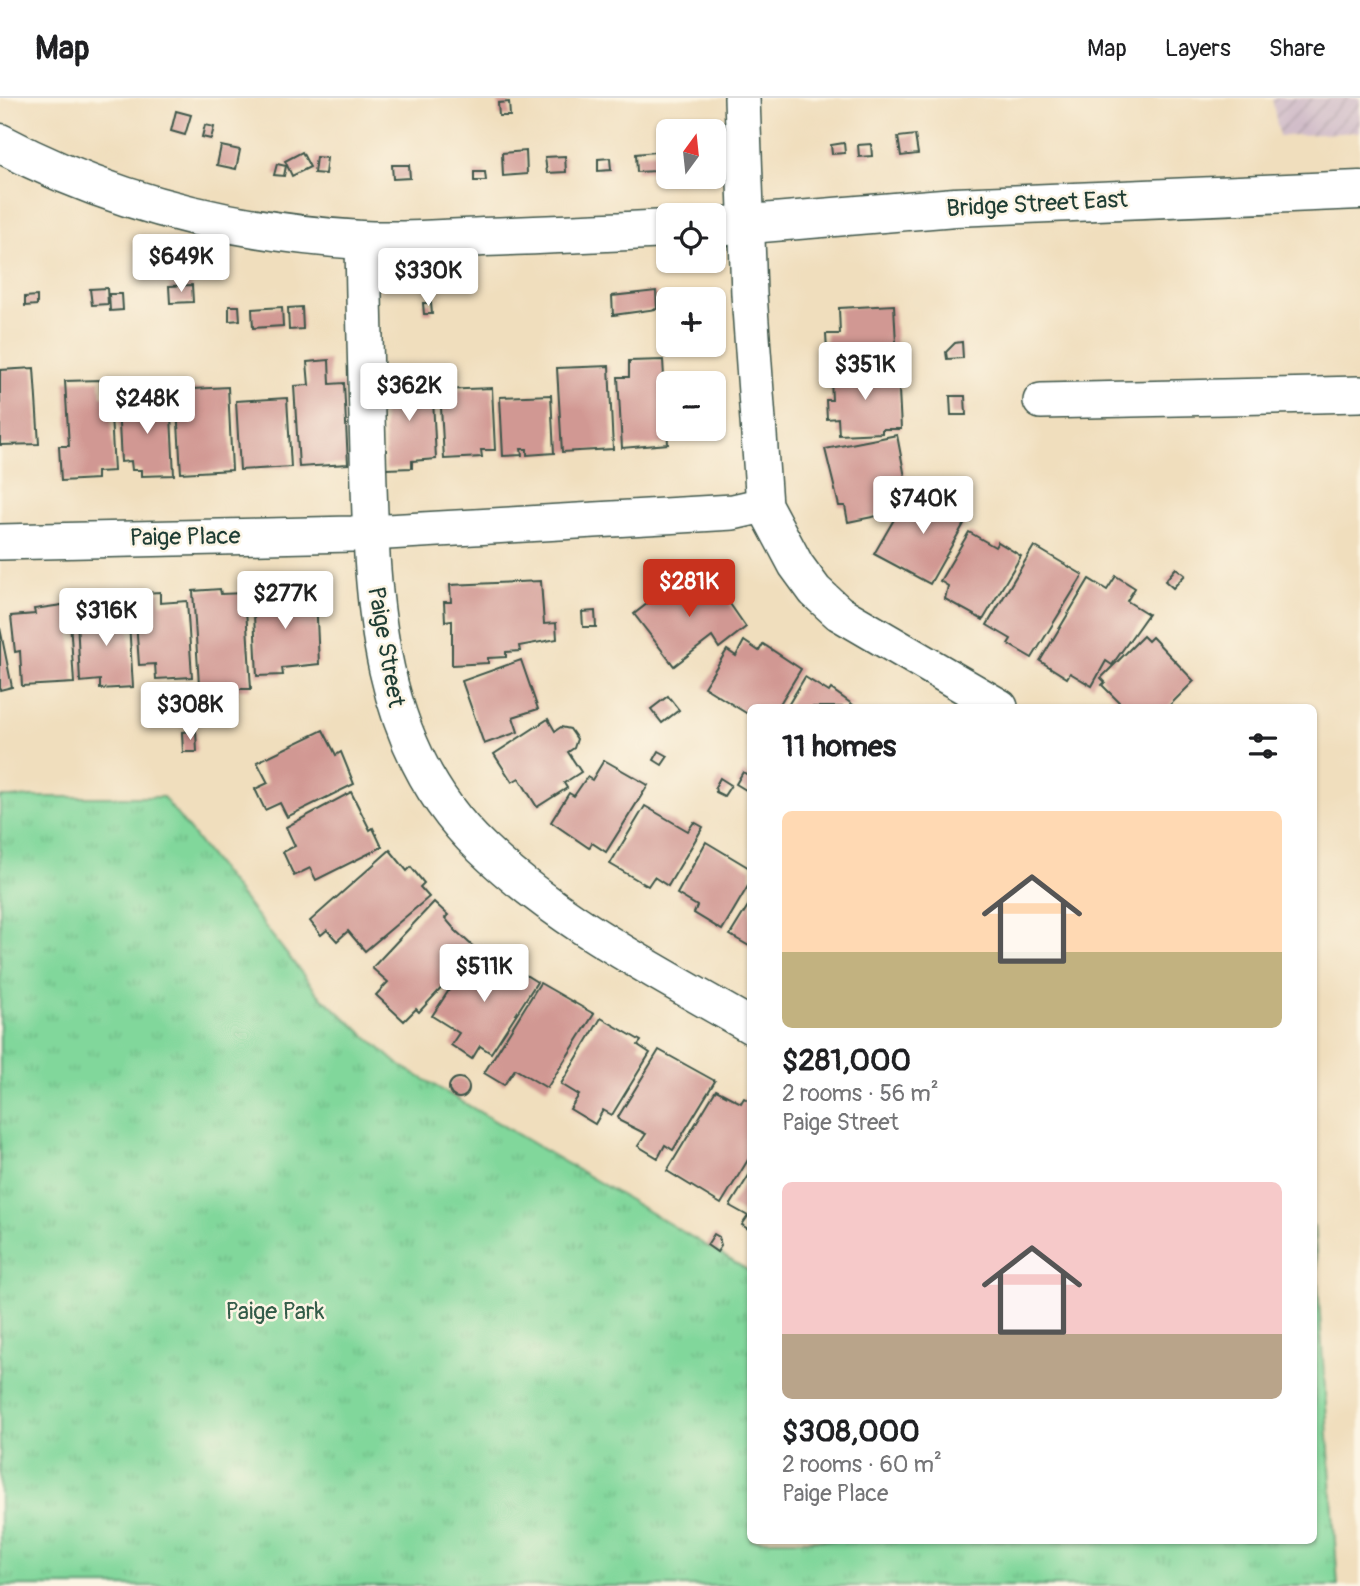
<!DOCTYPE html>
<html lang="en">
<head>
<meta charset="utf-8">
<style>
	:root { --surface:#fff; --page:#f6f6f6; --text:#202124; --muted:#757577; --line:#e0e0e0; --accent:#c8321e }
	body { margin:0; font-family:Pangolin,sans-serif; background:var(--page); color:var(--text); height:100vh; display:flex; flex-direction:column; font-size:26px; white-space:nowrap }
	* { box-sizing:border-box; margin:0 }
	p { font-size:23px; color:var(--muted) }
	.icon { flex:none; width:38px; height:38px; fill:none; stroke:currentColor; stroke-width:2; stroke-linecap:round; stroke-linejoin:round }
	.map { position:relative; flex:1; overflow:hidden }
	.sheet { position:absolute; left:747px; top:606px; width:570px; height:840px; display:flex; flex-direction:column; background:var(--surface); border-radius:10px; box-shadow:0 2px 5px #0004 }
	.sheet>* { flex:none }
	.needle { width:46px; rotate:15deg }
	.tools { position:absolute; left:656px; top:21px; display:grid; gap:14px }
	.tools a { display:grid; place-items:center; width:70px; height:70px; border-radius:10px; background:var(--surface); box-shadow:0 2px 5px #0004; font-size:35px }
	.price { position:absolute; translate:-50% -60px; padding:0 16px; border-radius:7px; background:#fff; color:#222; font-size:23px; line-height:46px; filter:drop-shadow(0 2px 4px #0008) }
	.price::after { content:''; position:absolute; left:50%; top:42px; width:21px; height:16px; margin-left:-10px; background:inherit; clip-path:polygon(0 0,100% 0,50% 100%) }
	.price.selected { background:var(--accent); color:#fff }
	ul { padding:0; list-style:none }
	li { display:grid; align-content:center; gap:14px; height:371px; padding:0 35px }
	li span { display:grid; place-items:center; height:217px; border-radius:10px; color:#555 }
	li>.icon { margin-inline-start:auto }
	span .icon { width:126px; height:126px; fill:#fffc; stroke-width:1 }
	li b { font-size:30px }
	h2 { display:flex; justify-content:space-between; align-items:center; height:84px; padding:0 35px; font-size:30px }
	header { display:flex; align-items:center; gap:42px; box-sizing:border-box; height:98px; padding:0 35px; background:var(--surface); border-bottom:2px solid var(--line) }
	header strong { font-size:33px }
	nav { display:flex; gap:38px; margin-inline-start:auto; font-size:24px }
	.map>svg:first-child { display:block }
	.industrial { fill:url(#industrial-furrows) }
	.park { fill:url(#park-tufts); stroke:#508a68; stroke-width:2 }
	.building { fill:#d19893 }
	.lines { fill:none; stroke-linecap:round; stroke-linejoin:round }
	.minor-casing { stroke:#3e5549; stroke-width:38 }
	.major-casing { stroke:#3e5549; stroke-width:41 }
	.minor { stroke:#fff; stroke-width:35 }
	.major { stroke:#fff; stroke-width:38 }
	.labels { text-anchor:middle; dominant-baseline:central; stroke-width:5; stroke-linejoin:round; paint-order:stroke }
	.street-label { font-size:24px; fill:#1f3d34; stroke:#fcf5e5 }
	.park-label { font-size:24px; fill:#335c49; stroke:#fcf5e5 }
</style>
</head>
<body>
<header>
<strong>Map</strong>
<nav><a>Map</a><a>Layers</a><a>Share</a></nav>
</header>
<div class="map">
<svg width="1360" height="1488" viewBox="0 0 1360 1488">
	<defs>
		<pattern id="industrial-furrows" width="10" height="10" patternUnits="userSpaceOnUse" patternTransform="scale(1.75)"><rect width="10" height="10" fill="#d1bdc9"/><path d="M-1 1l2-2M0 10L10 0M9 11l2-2" fill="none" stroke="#b3a3ad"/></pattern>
		<pattern id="park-tufts" width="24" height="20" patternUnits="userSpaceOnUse" patternTransform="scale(1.75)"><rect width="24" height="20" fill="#81d79b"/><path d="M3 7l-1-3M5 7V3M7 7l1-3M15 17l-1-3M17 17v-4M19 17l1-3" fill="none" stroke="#6fb986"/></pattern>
	</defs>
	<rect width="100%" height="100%" fill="#fcf5e5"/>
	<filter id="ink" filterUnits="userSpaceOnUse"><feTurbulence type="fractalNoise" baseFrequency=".0143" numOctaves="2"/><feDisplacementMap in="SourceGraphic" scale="14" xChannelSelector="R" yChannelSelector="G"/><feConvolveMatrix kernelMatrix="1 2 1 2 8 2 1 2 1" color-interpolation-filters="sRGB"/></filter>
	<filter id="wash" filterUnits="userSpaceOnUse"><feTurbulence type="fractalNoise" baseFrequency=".00686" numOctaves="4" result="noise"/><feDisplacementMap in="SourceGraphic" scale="28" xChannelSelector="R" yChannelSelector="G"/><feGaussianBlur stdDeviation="1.57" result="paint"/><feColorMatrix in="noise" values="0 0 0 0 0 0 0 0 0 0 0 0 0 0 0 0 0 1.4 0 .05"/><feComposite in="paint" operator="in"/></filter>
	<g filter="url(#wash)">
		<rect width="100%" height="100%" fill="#f0debd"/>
		<!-- industrial -->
		<polygon class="industrial" points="1272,0 1360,0 1360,34 1279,38"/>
		<!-- park -->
		<polygon class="park" points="0,699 163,699 319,897 398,966 751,1174 751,1442 1314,1442 1314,1128 1338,1488 0,1488"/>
		<g id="blocks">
			<!-- building -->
			<g class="building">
				<polygon points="509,4 510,18 499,18 498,5"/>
				<polygon points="176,13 191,17 185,37 171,33"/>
				<polygon points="205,27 214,29 211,41 202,39"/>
				<polygon points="915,37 918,56 901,58 898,39"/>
				<polygon points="844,45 845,55 832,56 831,47"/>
				<polygon points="871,46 872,58 859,59 858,47"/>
				<polygon points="221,48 240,52 236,71 217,67"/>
				<polygon points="526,53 527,76 503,78 502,55"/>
				<polygon points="302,54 310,69 292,78 285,63"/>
				<polygon points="655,54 656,73 637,74 636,56"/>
				<polygon points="565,58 566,74 547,75 545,59"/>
				<polygon points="316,59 327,60 325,76 314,75"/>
				<polygon points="610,60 611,72 598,73 598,61"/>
				<polygon points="277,66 286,68 284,78 274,77"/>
				<polygon points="392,67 409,67 410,80 393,81"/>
				<polygon points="474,74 485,74 486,83 474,83"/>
				<polygon points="192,187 193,204 170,205 169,188"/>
				<polygon points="107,190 108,206 92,207 90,191"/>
				<polygon points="656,193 657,211 613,217 612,198"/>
				<polygon points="109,196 122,196 123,212 110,213"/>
				<polygon points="37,198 37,207 25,208 25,199"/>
				<polygon points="423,205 431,205 432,216 424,216"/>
				<polygon points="894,207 897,266 828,269 826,236 840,236 839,210"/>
				<polygon points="229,208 239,208 240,222 229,223"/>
				<polygon points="282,209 283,228 253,230 252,211"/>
				<polygon points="302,209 303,231 289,232 288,210"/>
				<polygon points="962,244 963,260 947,261 946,254 955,245"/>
				<polygon points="329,262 330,286 344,285 348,366 299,369 294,288 309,287 307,264"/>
				<polygon points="663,262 668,346 622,350 618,279 629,279 629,263"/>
				<polygon points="609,268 613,351 562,354 557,270"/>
				<polygon points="34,270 39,346 0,347 0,272"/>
				<polygon points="898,273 901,331 882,331 882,335 839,337 838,320 827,321 826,302 832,302 831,281 836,281 836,275"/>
				<polygon points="100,282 101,298 110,298 114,373 97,374 97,381 61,383 59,348 69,348 65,283"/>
				<polygon points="432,282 436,361 412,363 412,370 386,371 382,288 395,287 394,284"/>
				<polygon points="228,289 232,372 181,375 176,292"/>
				<polygon points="492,290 495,352 481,352 482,359 444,361 440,292"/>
				<polygon points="551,297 554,355 527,357 527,351 521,351 522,357 503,358 500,299"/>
				<polygon points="950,298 965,298 966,317 951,317"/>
				<polygon points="170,299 174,377 141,378 141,372 132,372 131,363 121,364 118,307 137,306 137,301"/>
				<polygon points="287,300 291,369 240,372 236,303"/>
				<polygon points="897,337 908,395 895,398 896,405 881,408 882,417 848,424 845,408 839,408 825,351"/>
				<polygon points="930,392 970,415 930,486 874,456 903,406 909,410 916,398 924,403"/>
				<polygon points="969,434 995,449 998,444 1021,458 983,522 945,501 948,488 940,483"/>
				<polygon points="1034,448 1083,477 1032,560 1008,546 1011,541 987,527"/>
				<polygon points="1176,470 1185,477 1173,490 1165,483"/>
				<polygon points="688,474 708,499 719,490 746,529 719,550 712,539 674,568 634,516"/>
				<polygon points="1116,478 1135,490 1127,503 1148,516 1112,567 1106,563 1092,588 1070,575 1067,580 1040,563 1089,481 1107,492"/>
				<polygon points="541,483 544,526 556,525 557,541 519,548 520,553 506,554 506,559 488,560 488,565 452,567 452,522 445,523 444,504 451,504 450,487"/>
				<polygon points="220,491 221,496 245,495 251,591 237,591 238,600 200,602 193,493"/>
				<polygon points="310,493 316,499 319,566 282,570 283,577 257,578 253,496"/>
				<polygon points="160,494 160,505 187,503 192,579 156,581 155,566 139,567 135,507 144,506 143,495"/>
				<polygon points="69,506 74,585 22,588 20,553 15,554 11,518 35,516 34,511"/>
				<polygon points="128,508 133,589 100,591 100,582 80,584 77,520 82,519 82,515 100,515 100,510"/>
				<polygon points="595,513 596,529 583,529 582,514"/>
				<polygon points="0,530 12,589 0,592"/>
				<polygon points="1143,538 1148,543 1152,539 1194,583 1168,609 1117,609 1119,604 1102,587 1105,584 1101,580"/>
				<polygon points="744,543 759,553 763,546 801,571 778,609 751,609 751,618 704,589 727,552 736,558"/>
				<polygon points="521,562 538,611 513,619 518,634 484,646 462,583"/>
				<polygon points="805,579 829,594 831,591 856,609 787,609"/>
				<polygon points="668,598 679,612 662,625 651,611"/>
				<polygon points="548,621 555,633 561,629 570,631 577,641 574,650 568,654 581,674 564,685 567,690 537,709 519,680 512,684 494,656"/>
				<polygon points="323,632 336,657 341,654 354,686 287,719 280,705 265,712 255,691 268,685 257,664"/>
				<polygon points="196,633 197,654 183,654 182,634"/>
				<polygon points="659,653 668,658 662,667 654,662"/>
				<polygon points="604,662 648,687 606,754 592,745 589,750 551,724 569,695 574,698 587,679 592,682"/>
				<polygon points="743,674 751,679 751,695 736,686"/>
				<polygon points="720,680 731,687 724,698 716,694 715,689"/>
				<polygon points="351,694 370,732 373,730 382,749 316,782 310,770 294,778 283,754 295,748 286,729"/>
				<polygon points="645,708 688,733 694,724 703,729 668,788 654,779 648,788 610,766"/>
				<polygon points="706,744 751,771 751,783 722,832 694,815 697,808 677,796"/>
				<polygon points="390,752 407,773 411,769 424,785 420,789 429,799 365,853 348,833 337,843 327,832 321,837 310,823"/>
				<polygon points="751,803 751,849 730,837"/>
				<polygon points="434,804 448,817 445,820 456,833 477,852 419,914 416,911 404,923 376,897 388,884 372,870"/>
				<polygon points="485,852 537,884 491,955 480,948 472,961 451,947 459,935 432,918 451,889 455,891"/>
				<polygon points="540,885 594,916 547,990 515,971 504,987 484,975"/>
				<polygon points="601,920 641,943 638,947 650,955 612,1017 603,1012 595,1026 570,1011 579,997 561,986"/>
				<polygon points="659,952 715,983 673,1052 665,1047 658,1060 638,1048 646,1036 620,1023 618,1019"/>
				<circle cx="459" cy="990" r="10"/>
				<polygon points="716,992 741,1005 744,1000 751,1004 751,1057 721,1106 667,1073"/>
				<polygon points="751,1074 751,1133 742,1127 748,1118 730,1108"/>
				<polygon points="714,1136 719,1139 721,1148 717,1154 707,1147"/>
			</g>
		</g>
	</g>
	<g filter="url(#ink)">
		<use href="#blocks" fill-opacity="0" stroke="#3e5549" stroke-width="2"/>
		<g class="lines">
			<!-- minor casing -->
			<g class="minor-casing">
				<g id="minor">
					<polyline points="742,0 749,196 764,407 796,467 815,493 839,515 1000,609"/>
					<path d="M363 142C364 213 366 283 368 354 372 494 373 647 482 750 560 825 658 874 751 928"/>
					<polyline points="1041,303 1360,296"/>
					<polyline points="0,444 352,436 733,414 764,407"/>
				</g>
			</g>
			<!-- major casing -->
			<g class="major-casing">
				<g id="major">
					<path d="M0 45C112 105 234 134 361 142 401 144 443 141 483 139 545 137 607 134 668 131"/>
					<polyline points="714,129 955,109 1360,92"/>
				</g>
			</g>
			<!-- minor -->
			<use href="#minor" class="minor"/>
			<!-- major -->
			<use href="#major" class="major"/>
		</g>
	</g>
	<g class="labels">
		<!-- street labels -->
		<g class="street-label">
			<text transform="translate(1037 106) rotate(-3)">Bridge Street East</text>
			<text transform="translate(185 439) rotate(-1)">Paige Place</text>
			<text transform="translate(386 549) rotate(80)">Paige Street</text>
		</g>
		<!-- park labels -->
		<g class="park-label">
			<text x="275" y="1213">Paige Park</text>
		</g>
	</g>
</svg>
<div class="tools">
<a><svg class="needle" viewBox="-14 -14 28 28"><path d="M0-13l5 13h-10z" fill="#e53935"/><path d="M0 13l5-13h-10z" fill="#757577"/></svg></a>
<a><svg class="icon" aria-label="locate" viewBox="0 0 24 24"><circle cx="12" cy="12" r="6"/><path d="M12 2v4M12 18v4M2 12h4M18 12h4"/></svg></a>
<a>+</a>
<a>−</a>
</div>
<b class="price" style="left:181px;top:196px">$649K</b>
<b class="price" style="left:428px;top:210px">$330K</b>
<b class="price" style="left:865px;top:304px">$351K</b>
<b class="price" style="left:409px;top:325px">$362K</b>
<b class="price" style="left:147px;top:338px">$248K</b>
<b class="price" style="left:923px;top:438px">$740K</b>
<b class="price selected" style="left:689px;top:521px">$281K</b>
<b class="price" style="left:285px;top:533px">$277K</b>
<b class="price" style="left:106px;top:550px">$316K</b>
<b class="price" style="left:190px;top:644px">$308K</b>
<b class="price" style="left:484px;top:906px">$511K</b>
<section class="sheet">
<h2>11 homes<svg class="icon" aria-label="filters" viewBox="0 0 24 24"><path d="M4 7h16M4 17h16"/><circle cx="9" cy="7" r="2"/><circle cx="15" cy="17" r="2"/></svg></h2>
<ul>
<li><span style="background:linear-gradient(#ffd9b3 65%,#c2b280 0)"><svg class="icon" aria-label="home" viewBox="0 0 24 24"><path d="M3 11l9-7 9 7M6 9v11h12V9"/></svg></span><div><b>$281,000</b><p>2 rooms · 56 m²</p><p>Paige Street</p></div></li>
<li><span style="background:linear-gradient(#f6c9c9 70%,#b9a48a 0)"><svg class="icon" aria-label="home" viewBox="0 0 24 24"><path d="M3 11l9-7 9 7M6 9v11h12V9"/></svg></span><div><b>$308,000</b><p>2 rooms · 60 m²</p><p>Paige Place</p></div></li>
</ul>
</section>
</div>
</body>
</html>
